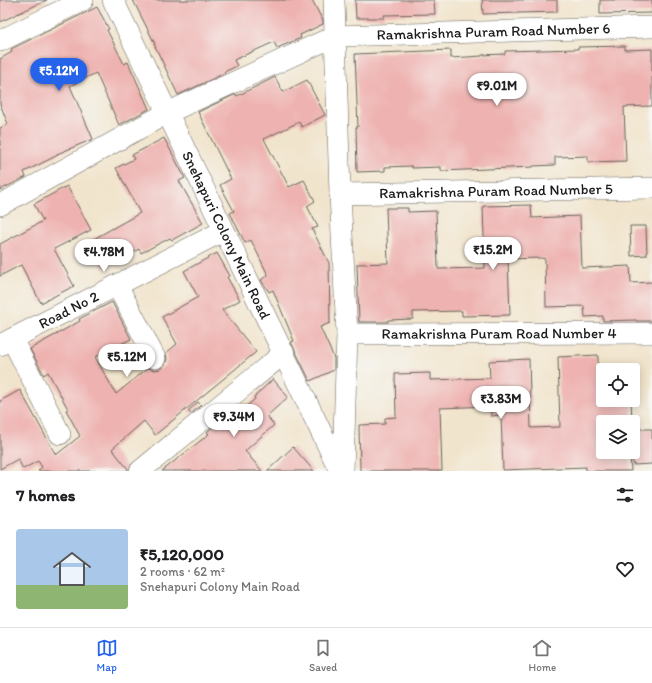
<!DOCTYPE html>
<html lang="en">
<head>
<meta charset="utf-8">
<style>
	:root { --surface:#fff; --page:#f2f2f2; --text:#202124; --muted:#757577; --line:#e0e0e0; --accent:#2563eb }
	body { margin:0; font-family:Itim,sans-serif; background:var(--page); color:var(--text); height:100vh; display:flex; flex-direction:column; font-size:15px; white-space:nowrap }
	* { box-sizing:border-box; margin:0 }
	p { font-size:13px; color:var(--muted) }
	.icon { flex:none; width:22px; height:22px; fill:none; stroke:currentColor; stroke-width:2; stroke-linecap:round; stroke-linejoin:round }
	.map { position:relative; height:471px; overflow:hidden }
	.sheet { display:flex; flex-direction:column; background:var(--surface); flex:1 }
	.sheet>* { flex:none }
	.fabs { position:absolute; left:596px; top:363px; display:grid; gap:8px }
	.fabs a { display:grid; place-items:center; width:44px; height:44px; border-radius:4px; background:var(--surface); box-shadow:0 2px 10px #0003; font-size:20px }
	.price { position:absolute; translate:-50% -34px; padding:0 9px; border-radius:14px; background:#fff; color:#222; font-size:13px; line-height:26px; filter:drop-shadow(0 1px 2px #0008) }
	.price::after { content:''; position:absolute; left:50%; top:24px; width:12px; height:9px; margin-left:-6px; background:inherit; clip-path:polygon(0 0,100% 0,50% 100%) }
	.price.on { background:var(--accent); color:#fff }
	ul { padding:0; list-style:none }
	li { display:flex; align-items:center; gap:12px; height:100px; padding:0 16px }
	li+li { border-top:1px solid var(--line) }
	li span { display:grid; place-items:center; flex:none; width:112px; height:80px; border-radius:4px; color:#555 }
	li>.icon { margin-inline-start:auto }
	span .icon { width:48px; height:48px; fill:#fffc; stroke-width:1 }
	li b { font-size:17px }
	h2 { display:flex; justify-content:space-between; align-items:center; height:48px; padding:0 16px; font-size:17px }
	.tab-bar { display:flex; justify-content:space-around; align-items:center; height:56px; border-top:1px solid var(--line); background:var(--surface); font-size:11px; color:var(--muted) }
	.tab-bar a { display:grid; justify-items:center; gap:2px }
	.tab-bar .on { color:var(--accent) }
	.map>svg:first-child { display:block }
	.building { fill:#eeb2b0 }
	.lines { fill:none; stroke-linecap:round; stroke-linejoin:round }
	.minor-casing { stroke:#67625a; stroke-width:22 }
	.minor { stroke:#fff; stroke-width:21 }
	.labels { text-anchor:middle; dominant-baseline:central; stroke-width:3; stroke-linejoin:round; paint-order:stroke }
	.street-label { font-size:15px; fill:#1c1c1c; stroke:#f6f6f2 }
</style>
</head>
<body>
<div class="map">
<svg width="652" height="471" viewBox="0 0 652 471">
	<rect width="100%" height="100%" fill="#f6f6f2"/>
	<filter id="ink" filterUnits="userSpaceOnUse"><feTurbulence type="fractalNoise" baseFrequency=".025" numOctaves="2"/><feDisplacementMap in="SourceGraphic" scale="8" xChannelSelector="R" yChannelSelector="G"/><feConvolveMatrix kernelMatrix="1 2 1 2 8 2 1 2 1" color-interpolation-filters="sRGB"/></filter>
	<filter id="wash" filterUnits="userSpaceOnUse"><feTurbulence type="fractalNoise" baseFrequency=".012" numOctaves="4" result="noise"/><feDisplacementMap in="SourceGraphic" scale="16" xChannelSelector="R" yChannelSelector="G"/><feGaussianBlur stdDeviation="0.9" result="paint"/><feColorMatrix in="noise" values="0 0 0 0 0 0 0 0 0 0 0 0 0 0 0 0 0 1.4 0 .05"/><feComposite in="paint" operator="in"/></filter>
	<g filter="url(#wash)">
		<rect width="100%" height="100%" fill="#f1e4cc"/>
		<g id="blocks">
			<!-- building -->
			<g class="building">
				<polygon points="0,0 47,0 0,22"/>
				<polygon points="133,0 312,0 323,21 323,24 300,35 301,38 277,48 274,42 234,60 237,66 224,72 225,73 178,95 154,44 155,44"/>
				<polygon points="355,0 434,0 435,14 384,15 384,18 356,18"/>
				<polygon points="482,0 557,0 557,12 483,14"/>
				<polygon points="600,0 652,0 652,13 600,14"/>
				<polygon points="97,7 109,29 107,30 124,64 128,62 149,109 119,125 96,73 70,86 93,139 57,154 58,155 24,172 26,177 0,190 0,128 8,124 0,104 0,59 12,52 11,49"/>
				<polygon points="625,46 625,50 652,49 652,106 624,107 626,161 588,162 588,156 555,157 555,165 533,166 533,167 441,171 441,167 412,168 412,166 385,167 385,171 357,172 356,127 358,127 355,54 451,50 451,58 482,56 482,55 505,54 505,51 578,49 578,47"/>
				<polygon points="275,77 283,92 307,80 325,115 302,127 299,122 264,139 289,187 304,180 315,201 307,206 318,227 312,229 329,263 330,323 320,327 334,358 334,370 310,381 291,342 294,341 273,290 269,292 261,280 268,275 251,240 245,243 230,213 234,211 220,185 231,179 198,112 236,94 237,96"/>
				<polygon points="164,138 185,178 179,181 203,223 172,240 170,238 141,253 139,249 104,268 90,241 140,213 116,168 134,159 132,155"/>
				<polygon points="67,186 91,230 54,249 74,286 41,303 21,265 0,276 0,244 43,221 34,204"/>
				<polygon points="531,205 532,218 580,216 582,268 630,266 631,283 652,282 652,321 636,321 636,320 603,321 603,316 585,317 584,306 546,307 545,259 541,258 508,259 510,315 462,316 462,311 413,312 413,319 388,320 388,322 359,322 357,264 388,263 386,208 408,208 408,212 436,211 438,269 485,268 483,206"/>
				<polygon points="630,226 646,226 647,255 631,256"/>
				<polygon points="217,253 230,276 227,277 240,300 222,310 256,352 155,435 144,421 112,449 128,469 128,471 38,471 42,467 38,461 23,469 18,459 0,469 0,401 20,390 56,455 80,436 66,410 68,409 48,372 44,375 30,349 80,321 79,319 112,302 131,339 95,357 116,394 148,368 155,370 160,369 165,365 167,359 166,353 177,344 162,317 198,297 184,271"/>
				<polygon points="598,355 598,370 603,370 603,400 631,400 632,422 603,422 603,452 630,452 631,471 586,471 586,467 503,470 501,415 491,416 491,406 440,408 442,471 360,471 359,425 385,424 385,418 396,417 395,374 430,373 430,380 490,378 489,361 529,359 531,428 560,427 558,357"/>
				<polygon points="273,379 288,397 267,416 274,425 245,451 262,471 162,471 209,434 207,432 217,423 221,428 255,399 254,397"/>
				<polygon points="198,402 201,405 191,414 188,411"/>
				<polygon points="633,429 652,429 652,464 633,465"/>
				<polygon points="293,447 314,471 267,471"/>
			</g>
		</g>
	</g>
	<g filter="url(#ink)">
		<use href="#blocks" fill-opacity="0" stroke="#67625a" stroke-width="1"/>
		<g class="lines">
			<!-- minor casing -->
			<g class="minor-casing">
				<g id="minor">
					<path id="s1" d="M113 0 340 471"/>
					<polyline points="334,0 340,194 347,334 343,471"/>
					<polyline points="0,41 83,0"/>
					<path id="s2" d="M340 194 652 188"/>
					<path id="s3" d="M0 205 167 113 335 36 652 27"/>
					<polyline points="117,285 155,358"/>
					<path id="s4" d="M347 334 652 333"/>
					<polyline points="12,339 60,434"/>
					<path id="s5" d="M0 345 223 231"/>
					<polyline points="140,471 284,353"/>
				</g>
			</g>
			<!-- minor -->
			<use href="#minor" class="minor"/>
		</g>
	</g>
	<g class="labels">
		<!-- street labels -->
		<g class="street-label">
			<text stroke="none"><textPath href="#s3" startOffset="534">Ramakrishna Puram Road Number 6</textPath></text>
			<text stroke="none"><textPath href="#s2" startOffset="156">Ramakrishna Puram Road Number 5</textPath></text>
			<text stroke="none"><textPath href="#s1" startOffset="261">Snehapuri Colony Main Road</textPath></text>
			<text stroke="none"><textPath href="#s5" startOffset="77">Road No 2</textPath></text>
			<text stroke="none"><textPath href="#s4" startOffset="152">Ramakrishna Puram Road Number 4</textPath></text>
		</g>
	</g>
</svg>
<div class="fabs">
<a><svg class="icon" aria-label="locate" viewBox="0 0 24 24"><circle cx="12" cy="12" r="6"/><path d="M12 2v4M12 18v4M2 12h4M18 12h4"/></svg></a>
<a><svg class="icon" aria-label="layers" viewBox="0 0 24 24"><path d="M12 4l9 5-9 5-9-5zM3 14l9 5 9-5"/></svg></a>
</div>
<b class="price on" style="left:59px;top:92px">₹5.12M</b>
<b class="price" style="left:497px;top:107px">₹9.01M</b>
<b class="price" style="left:493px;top:271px">₹15.2M</b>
<b class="price" style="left:104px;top:273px">₹4.78M</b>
<b class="price" style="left:127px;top:378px">₹5.12M</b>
<b class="price" style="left:501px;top:420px">₹3.83M</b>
<b class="price" style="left:234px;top:438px">₹9.34M</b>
</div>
<section class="sheet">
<h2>7 homes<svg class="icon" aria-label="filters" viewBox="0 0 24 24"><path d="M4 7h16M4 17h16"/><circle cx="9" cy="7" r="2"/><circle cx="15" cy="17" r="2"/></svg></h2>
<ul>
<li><span style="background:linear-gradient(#a9c7e8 70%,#8fb573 0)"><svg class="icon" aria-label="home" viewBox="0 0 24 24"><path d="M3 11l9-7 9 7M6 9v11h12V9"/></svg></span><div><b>₹5,120,000</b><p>2 rooms · 62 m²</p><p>Snehapuri Colony Main Road</p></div><svg class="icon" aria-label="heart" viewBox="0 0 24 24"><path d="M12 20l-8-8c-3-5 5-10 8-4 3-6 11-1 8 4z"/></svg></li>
</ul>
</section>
<nav class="tab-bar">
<a class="on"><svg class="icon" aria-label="map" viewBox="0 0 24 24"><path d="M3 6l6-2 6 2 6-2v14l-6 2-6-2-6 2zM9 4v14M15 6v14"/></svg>Map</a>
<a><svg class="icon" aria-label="saved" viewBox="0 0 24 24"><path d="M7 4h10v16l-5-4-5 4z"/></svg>Saved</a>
<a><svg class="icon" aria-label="home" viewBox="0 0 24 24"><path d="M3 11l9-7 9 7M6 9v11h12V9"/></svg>Home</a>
</nav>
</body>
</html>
